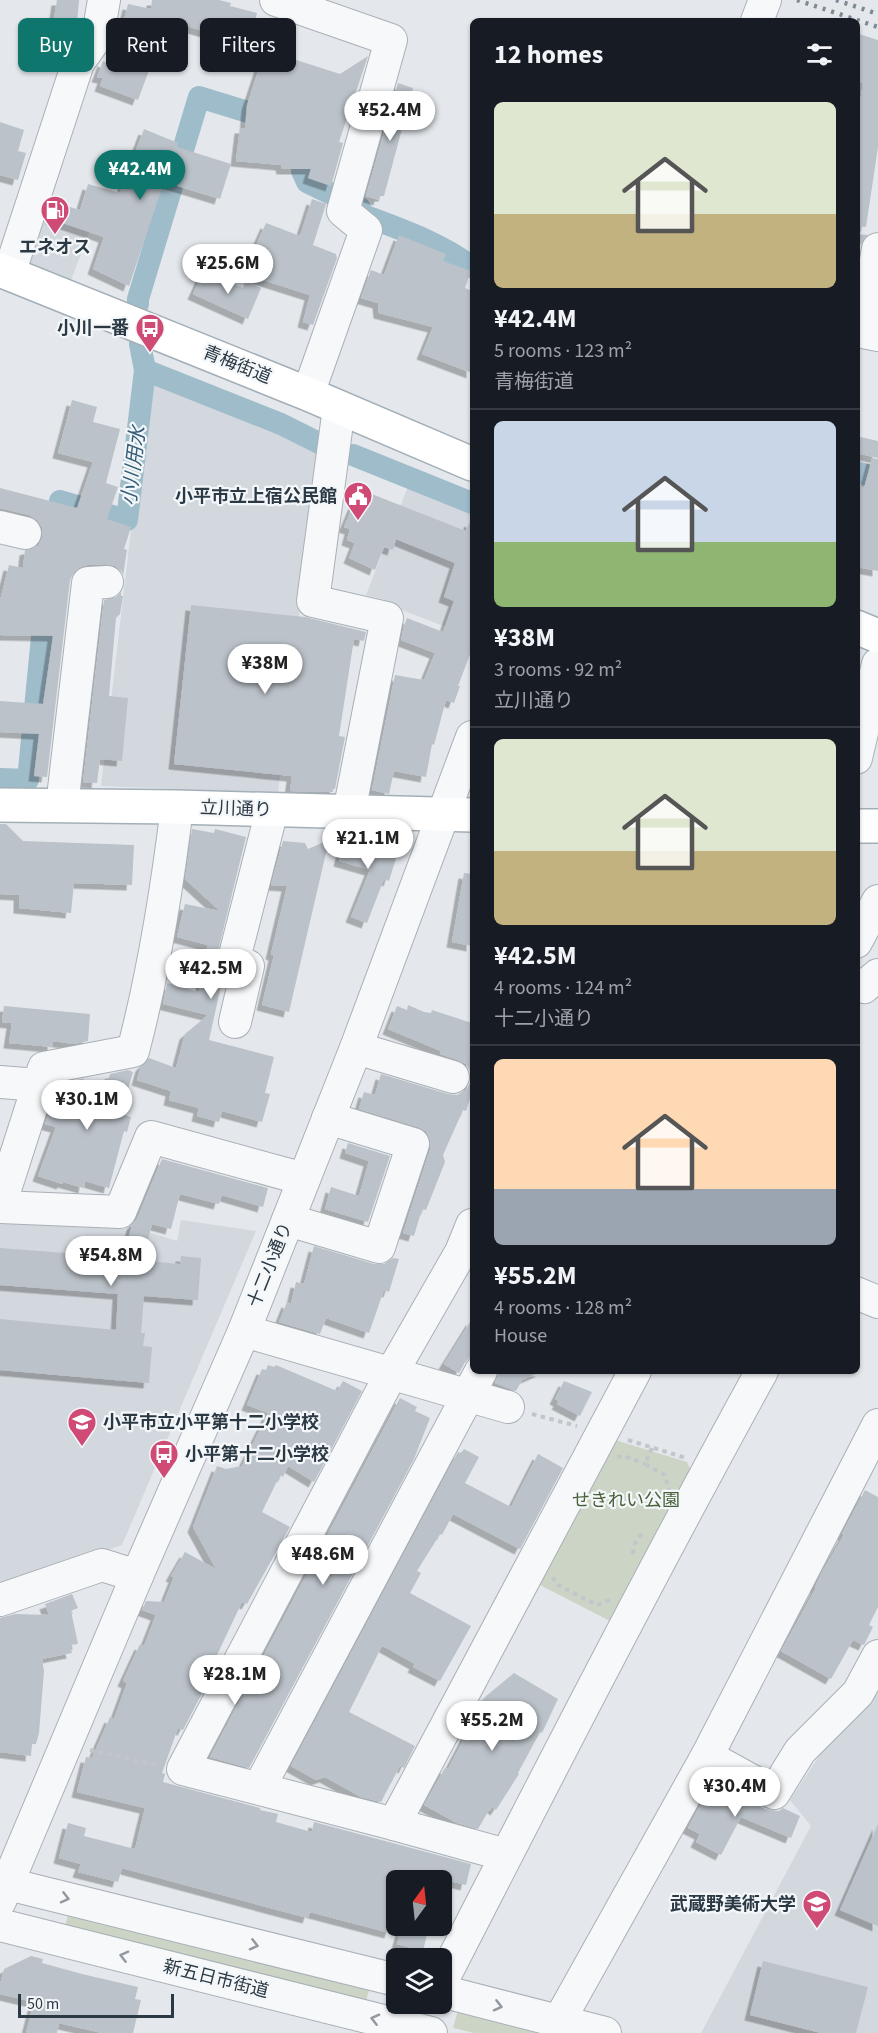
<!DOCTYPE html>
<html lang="en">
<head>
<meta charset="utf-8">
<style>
	:root { --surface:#171b24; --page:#242831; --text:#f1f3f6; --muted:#9ea1a6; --line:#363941; --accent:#0f766e }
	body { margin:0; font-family:"Source Sans 3","Noto Sans JP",sans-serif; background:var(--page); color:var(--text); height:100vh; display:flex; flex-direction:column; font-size:22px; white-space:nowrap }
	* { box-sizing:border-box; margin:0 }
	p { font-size:20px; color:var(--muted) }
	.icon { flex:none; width:33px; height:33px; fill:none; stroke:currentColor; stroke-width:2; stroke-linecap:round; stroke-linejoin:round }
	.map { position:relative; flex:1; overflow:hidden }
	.sheet { position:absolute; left:470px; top:18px; width:390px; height:1356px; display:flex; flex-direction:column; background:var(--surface); border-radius:9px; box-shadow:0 2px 4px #0004 }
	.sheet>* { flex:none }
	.top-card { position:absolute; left:18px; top:18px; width:362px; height:54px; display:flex; gap:12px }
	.needle { width:39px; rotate:15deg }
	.buttons { position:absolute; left:386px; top:1870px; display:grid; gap:12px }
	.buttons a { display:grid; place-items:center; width:66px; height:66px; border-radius:9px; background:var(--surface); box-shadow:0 2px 4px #0004; font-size:30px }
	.scale { position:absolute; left:18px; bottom:15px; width:156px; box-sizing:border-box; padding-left:6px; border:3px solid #2b3944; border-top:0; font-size:16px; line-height:21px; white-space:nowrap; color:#2b3944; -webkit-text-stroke:4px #f4f7f9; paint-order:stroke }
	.price { position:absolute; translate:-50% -51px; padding:0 14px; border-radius:21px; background:#fff; color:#222; font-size:20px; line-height:39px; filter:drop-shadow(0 2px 3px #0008) }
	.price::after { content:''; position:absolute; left:50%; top:36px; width:18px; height:14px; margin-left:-9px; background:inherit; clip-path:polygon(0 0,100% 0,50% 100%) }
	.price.current { background:var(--accent); color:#fff }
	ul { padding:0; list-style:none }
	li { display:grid; align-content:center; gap:12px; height:318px; padding:0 24px }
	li+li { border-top:2px solid var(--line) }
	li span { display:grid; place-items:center; height:186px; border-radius:9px; color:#555 }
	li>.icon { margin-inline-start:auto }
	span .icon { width:108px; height:108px; fill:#fffc; stroke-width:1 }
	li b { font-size:26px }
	h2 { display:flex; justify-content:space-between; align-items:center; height:72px; padding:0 24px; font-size:26px }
	.pill { padding:0 21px; border-radius:9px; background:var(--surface); box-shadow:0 2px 4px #0004; font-size:21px; line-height:54px }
	.pill.current { background:var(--accent); color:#fff }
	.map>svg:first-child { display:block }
	.built { fill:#d2d8de }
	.green { fill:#ccd5c5 }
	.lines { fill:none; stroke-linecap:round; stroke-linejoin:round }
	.canal { stroke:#9fbccb; stroke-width:22 }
	.building { fill:#bbc2c9; filter:url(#shadow) }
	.minor-casing { stroke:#a9b0b6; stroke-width:34 }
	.major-casing { stroke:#a3afb7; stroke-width:36 }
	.path { stroke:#c2c6cb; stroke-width:4; stroke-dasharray:4.5 4.5; stroke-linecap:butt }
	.minor { stroke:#f7f8fa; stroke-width:32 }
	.major { stroke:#fff; stroke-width:33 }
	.rail { stroke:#7d8a95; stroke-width:4.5; stroke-dasharray:3 6; stroke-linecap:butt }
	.oneway { stroke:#91989f }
	.labels { text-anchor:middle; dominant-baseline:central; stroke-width:4.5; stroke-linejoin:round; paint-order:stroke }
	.poi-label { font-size:18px; font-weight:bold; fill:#2b3944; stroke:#f4f7f9; text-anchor:end }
	.street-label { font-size:18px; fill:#2b3944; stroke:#f4f7f9 }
	.park-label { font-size:18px; fill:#476038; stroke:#f4f7f9 }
	.water-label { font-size:20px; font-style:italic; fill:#355f78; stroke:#f4f7f9 }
</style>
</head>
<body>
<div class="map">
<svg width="878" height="2033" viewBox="0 0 878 2033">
	<defs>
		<filter id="shadow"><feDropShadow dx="-5.5" dy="5.5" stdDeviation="0" flood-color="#0004"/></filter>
	</defs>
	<rect width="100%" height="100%" fill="#e4e8ec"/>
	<!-- built -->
	<g class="built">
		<polygon points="40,199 94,220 71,280 27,264"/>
		<polygon points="149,376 319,449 278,793 101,786"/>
		<polygon points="409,484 472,510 472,637 389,605 386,600 366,595"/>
		<polygon points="181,1220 256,1231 122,1545 0,1587 0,1221 115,1222 177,1241"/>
		<polygon points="878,1678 878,2033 701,2033 811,1826 790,1800 829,1741"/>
	</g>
	<!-- green -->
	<g class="green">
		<polygon points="615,1440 687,1462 691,1471 610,1621 534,1582"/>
		<polygon points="70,1908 371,1983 365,2005 64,1930"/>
		<polygon points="459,2006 568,2033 474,2033 453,2028"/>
	</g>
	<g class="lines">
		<!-- canal -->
		<g class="canal">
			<path d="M305 139 302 171 307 182 360 208 363 215C400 229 441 243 472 267"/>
			<polyline points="138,304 138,299 199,97 274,120"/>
			<polyline points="140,344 145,370"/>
			<polyline points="353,455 472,503"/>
			<polyline points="856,472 878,478"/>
			<polyline points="56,532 60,501 127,520 145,370 281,424 323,445"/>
			<polyline points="0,779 28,780 45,606"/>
		</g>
	</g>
	<!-- building -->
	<g class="building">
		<polygon points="57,0 79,0 76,35 72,40 51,38"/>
		<polygon points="152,0 219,0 231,3 230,6 257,13 249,48 232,44 233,40 170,21 160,34 152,65 151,65 138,100 100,86 103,78 97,77 103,61 113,65 128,4 151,9"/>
		<polygon points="856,33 878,40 878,147 866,227 856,226 856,128 863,83 856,82"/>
		<polygon points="265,50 340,74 368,56 339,142 343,143 331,186 308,178 311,169 282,169 281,165 236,161 240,128 245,128 247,105"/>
		<polygon points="398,83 413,88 384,196 380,196 379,200 366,196"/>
		<polygon points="0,122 24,130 18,151 26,153 18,180 0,175"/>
		<polygon points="144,129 178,143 177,147 231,164 220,199 164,182 129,286 93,269 104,237 51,219 56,203 80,210 88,184 120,193"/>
		<polygon points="312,199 326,204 313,245 336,254 337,258 313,325 303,322 310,295 253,277 263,247 257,243 266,223 300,236"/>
		<polygon points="856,234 868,235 860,245 856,267"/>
		<polygon points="399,235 446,254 443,261 471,271 465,288 472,291 472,373 422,354 433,327 379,313 378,303 361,298 371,270 384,275"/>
		<polygon points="203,272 243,288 245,281 261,288 248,319 193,294"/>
		<polygon points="72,400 97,407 93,422 120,429 106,483 118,487 107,519 131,527 124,549 127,550 123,576 122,572 115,566 106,564 87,565 79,568 73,574 70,580 47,777 34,776 39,734 0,732 0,701 43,704 53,636 0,635 0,601 9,565 23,568 25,550 38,546 43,537 42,527 37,520 29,515 0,508 0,488 77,508 93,462 58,453"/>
		<polygon points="856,436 878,441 878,458 856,453"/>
		<polygon points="872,458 878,459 878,571 856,567 856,486 864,488"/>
		<polygon points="364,491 466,531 470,521 472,522 472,649 458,686 460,686 454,703 446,700 434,745 432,744 426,777 394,771 389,794 372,790 395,675 424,680 435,653 401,640 404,626 407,618 443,632 454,601 444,597 455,563 396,539 393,550 384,547 375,570 349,558 355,543 347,540 350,529 344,527 354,503 360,503"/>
		<polygon points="121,592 121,596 123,596 120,614 116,618 109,696 128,698 122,761 100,759 97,783 83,782 104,600 116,597"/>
		<polygon points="191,605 305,617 366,632 364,641 354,639 339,736 345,737 335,789 333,789 333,792 290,791 292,776 174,764"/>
		<polygon points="0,824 6,824 23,841 134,845 132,885 74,883 71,913 19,908 19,895 0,894"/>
		<polygon points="192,829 214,833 215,829 246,837 216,959 216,969 223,977 209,1040 274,1057 265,1093 270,1094 262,1122 222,1111 219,1122 197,1116 199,1108 169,1100 171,1091 137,1080 141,1066 149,1058 176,1068 185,1034 208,1015 163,1004 167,983 199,992 209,956 205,956 208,945 177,937 185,904 220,911 185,879"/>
		<polygon points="346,833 382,843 380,850 397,855 389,881 384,879 367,923 351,917 370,870 339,861"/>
		<polygon points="329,840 289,1012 262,1005 274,955 271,954 287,886 271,885 283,841 305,843 308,849"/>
		<polygon points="464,873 472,874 472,946 452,942"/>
		<polygon points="408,1005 424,1012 431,1013 432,1010 472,1023 472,1092 466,1111 463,1110 443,1155 445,1162 426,1210 422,1209 414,1236 403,1233 430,1150 430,1140 426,1131 418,1127 359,1109 364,1092 375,1095 381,1074 448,1094 457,1095 466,1090 470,1083 471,1073 466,1064 458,1060 440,1054 441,1051 388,1029 397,1006 407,1010"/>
		<polygon points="4,1006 90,1014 88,1041 74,1044 53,1041 53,1047 9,1043 12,1023 2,1022"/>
		<polygon points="128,1070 133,1072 121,1114 131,1117 127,1132 124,1131 109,1188 85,1181 84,1188 63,1182 62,1184 38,1176 56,1127 45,1124 58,1084 82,1079 106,1087 110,1074"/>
		<polygon points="348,1143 390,1156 368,1222 325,1209 331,1187 359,1196 369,1161 345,1153"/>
		<polygon points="162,1159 268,1188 263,1207 222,1195 219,1204 180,1194 171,1229 152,1224 148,1240 146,1261 180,1264 181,1256 201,1258 198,1300 144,1296 141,1333 145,1333 143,1346 152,1347 149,1383 0,1370 0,1319 116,1330 118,1294 0,1285 0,1248 117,1257 118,1248 126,1248 132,1225 137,1219"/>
		<polygon points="314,1246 374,1264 384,1264 393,1258 399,1259 389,1292 384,1290 369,1333 326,1318 320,1334 279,1322 287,1302 291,1304 296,1282 304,1284"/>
		<polygon points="472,1319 472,1355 465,1362 459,1373 444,1364"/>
		<polygon points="268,1365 274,1367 276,1365 337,1391 343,1381 362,1391 314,1482 288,1466 283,1477 280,1475 262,1512 290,1527 247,1604 242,1602 217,1655 219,1656 208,1677 210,1678 183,1730 178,1728 162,1773 165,1774 163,1782 260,1808 260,1810 278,1814 276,1822 308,1831 312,1831 314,1822 471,1864 466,1885 405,1870 403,1881 396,1881 396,1908 390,1933 310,1912 308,1918 285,1912 122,1868 118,1882 78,1872 81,1864 59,1858 68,1823 86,1828 84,1836 135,1849 145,1808 77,1792 86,1757 92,1758 110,1717 114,1719 127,1683 123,1681 140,1644 144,1646 156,1615 142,1610 146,1601 164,1602 174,1577 171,1576 185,1552 216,1569 193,1527 217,1466 226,1469 242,1466 268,1413 247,1405 262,1369 266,1370"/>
		<polygon points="499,1371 542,1371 522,1380 516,1391 495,1383"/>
		<polygon points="564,1381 592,1392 580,1416 557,1404 559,1401 555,1399"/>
		<polygon points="400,1398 417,1407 415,1411 430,1418 414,1459 249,1768 210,1757"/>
		<polygon points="464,1449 479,1457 465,1483 511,1507 538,1454 563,1468 520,1549 453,1514 442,1535 440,1534 417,1571 421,1573 410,1593 471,1626 440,1681 413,1667 415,1664 383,1646 381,1648 349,1712 415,1746 404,1768 400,1766 381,1802 361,1797 325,1777 316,1780 291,1766 458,1452 461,1453"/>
		<polygon points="865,1490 878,1497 878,1607 869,1625 873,1627 864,1645 853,1640 831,1679 781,1651 816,1588 815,1587 822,1572 844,1535 842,1534"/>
		<polygon points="72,1594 78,1608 71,1611 78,1644 70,1645 72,1653 42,1659 44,1671 39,1733 36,1744 32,1744 31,1756 0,1752 0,1618 15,1614 49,1615 45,1604"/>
		<polygon points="514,1673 558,1699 542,1733 540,1732 518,1773 519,1774 496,1810 492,1807 490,1811 489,1810 478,1829 457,1823 424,1805 445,1768 448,1769 468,1731 466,1730 485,1697"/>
		<polygon points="714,1780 765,1809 779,1811 783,1808 800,1816 791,1838 741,1817 721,1855 696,1842 700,1834 688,1828"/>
		<polygon points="878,1824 878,1926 840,1910"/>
		<polygon points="402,1926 429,1926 423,1951 397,1944"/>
		<polygon points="31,1956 43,1959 42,1963 82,1974 138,1987 135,1999 141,2000 133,2033 102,2033 59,2023 57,2033 26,2033 34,2002 0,1994 0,1985 4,1969"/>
		<polygon points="763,1961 868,1987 856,2033 821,2033 750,2015"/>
	</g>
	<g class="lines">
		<!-- minor casing -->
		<g class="minor-casing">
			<g id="minor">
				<polyline points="276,0 391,40 343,211 366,230 308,394"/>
				<polyline points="757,21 765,0"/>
				<polyline points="878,249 863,332 878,335"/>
				<polyline points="9,274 78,63 98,35 104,0"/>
				<polyline points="339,408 313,601 387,618 349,812"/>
				<polyline points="0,527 25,533"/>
				<polyline points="856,758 878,664"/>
				<polyline points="62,806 88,583 107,582"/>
				<polyline points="856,942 878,901"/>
				<polyline points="856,984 864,987 878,975"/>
				<polyline points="235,1022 248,966 233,963 272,810"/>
				<polyline points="356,1048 453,1077"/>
				<polyline points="0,1082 38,1085"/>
				<path d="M0 1205 44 1068 133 1051C154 971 167 889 177 807"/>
				<polyline points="0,1207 120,1212 151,1137 304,1179"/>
				<polyline points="288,1220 379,1247 413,1144 328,1118"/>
				<polyline points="472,1225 461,1252 391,1374 183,1769 394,1824 635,1371"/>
				<polyline points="856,1293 878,1302"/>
				<polyline points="244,1331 508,1407"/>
				<polyline points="0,1600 102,1565 137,1576"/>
				<polyline points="707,1756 774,1793 800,1751 858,1693 878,1656"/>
				<polyline points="259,1788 481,1371"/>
				<polyline points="394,1824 506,1855"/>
				<polyline points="8,1884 396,1980"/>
				<polyline points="0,1901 137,1576 244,1331 356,1048 472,737"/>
				<polyline points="0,1925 431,2033"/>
				<path d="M441 1983C546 1778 651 1573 762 1371"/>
				<polyline points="441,1991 605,2033"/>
				<polyline points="559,2021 707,1756 878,1425"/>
			</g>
		</g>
		<!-- major casing -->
		<g class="major-casing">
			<g id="major">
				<polyline points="0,270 308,394 472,464"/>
				<polyline points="856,627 878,636"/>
				<polyline points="0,805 177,807 472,815"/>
				<polyline points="856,826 878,826"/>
			</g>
		</g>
		<!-- path -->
		<g class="path">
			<polyline points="532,1414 577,1426"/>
			<polyline points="628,1440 686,1458"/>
			<polyline points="652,1448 645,1464 665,1475 669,1491"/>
			<polyline points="617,1457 624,1456 645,1464"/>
			<path d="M633 1554C633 1545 637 1537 644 1532"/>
			<polyline points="553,1577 556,1584 597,1605 610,1600"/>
			<polyline points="90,1750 159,1766"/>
		</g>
		<!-- minor -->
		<use href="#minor" class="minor"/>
		<!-- major -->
		<use href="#major" class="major"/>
		<!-- rail -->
		<g class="rail">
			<polyline points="797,0 878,27"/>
			<polyline points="836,0 878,14"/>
		</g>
	</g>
	<!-- one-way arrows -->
	<defs><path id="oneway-chevron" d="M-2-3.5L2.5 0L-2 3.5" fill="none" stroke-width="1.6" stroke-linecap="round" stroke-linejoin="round" transform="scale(1.5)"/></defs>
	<g class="oneway">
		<use href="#oneway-chevron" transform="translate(65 1898) rotate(14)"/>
		<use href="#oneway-chevron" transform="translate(254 1945) rotate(14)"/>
		<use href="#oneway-chevron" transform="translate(124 1956) rotate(-166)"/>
		<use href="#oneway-chevron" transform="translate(498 2006) rotate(14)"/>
		<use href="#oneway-chevron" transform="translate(375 2019) rotate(-166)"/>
	</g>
	<!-- icons -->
	<defs>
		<g id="fuel-pin" transform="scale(1.5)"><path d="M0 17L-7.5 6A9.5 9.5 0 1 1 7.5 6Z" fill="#cf4b76" stroke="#f4f7f9"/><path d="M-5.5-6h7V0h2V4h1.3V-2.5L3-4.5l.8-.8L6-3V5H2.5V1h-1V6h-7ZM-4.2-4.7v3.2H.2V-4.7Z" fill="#fff"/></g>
		<g id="bus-pin" transform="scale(1.5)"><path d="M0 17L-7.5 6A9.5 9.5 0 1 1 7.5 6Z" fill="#cf4b76" stroke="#f4f7f9"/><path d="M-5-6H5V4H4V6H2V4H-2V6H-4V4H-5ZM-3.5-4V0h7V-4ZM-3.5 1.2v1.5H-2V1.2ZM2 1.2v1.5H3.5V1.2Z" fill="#fff"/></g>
		<g id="civic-pin" transform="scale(1.5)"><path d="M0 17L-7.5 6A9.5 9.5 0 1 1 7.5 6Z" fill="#cf4b76" stroke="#f4f7f9"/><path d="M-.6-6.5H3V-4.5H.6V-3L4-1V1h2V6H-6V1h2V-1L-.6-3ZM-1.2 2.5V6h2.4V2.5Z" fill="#fff"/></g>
		<g id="school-pin" transform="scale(1.5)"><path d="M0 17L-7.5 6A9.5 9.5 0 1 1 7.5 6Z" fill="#cf4b76" stroke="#f4f7f9"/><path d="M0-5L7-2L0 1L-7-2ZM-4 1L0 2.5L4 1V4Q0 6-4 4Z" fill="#fff"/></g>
		<g id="university-pin" transform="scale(1.5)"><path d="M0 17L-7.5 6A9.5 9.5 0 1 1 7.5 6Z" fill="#cf4b76" stroke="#f4f7f9"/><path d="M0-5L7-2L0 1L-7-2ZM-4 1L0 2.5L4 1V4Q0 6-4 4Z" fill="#fff"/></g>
	</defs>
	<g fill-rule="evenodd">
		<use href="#fuel-pin" x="55" y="210"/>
		<use href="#bus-pin" x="150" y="328"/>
		<use href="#civic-pin" x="358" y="496"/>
		<use href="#school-pin" x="82" y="1422"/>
		<use href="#bus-pin" x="164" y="1454"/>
		<use href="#university-pin" x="817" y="1904"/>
	</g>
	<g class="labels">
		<!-- poi labels -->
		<g class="poi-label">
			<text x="55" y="247" text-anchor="middle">エネオス</text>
			<text x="129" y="328">小川一番</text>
			<text x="337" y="496">小平市立上宿公民館</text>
			<text x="103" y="1422" text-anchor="start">小平市立小平第十二小学校</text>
			<text x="185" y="1454" text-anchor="start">小平第十二小学校</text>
			<text x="796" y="1904">武蔵野美術大学</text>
		</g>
		<!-- street labels -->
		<g class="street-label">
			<text transform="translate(237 365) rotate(22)">青梅街道</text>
			<text transform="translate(236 809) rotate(2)">立川通り</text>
			<text transform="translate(270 1265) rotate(-68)">十二小通り</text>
			<text transform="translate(216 1979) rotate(14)">新五日市街道</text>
		</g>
		<!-- park labels -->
		<g class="park-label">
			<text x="626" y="1500">せきれい公園</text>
		</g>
		<!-- water labels -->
		<g class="water-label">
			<text transform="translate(134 466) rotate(-83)">小川用水</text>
		</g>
	</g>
</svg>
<div class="buttons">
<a><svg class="needle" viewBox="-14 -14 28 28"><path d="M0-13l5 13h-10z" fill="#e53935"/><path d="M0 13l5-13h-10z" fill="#9ea1a6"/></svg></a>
<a><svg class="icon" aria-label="layers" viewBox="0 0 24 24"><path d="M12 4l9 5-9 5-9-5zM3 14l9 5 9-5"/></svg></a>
</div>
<div class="scale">50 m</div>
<b class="price" style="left:390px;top:142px">¥52.4M</b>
<b class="price current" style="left:140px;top:201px">¥42.4M</b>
<b class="price" style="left:228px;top:295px">¥25.6M</b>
<b class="price" style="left:265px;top:695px">¥38M</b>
<b class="price" style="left:368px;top:870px">¥21.1M</b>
<b class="price" style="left:211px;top:1000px">¥42.5M</b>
<b class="price" style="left:87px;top:1131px">¥30.1M</b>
<b class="price" style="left:111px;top:1287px">¥54.8M</b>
<b class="price" style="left:323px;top:1586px">¥48.6M</b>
<b class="price" style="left:235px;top:1706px">¥28.1M</b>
<b class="price" style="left:492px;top:1752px">¥55.2M</b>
<b class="price" style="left:735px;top:1818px">¥30.4M</b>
<div class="top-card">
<a class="pill current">Buy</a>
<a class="pill">Rent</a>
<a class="pill">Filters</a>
</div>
<section class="sheet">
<h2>12 homes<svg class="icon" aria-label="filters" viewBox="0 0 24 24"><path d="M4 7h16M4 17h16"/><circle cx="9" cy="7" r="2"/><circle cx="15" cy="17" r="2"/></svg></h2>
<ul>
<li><span style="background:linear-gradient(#dfe7d0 60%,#c2b280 0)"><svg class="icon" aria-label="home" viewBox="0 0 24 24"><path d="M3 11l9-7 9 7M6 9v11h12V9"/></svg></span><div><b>¥42.4M</b><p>5 rooms · 123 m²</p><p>青梅街道</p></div></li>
<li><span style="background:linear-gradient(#c9d6e8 65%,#8fb573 0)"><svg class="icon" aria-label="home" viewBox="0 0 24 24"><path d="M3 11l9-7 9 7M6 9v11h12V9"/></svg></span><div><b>¥38M</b><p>3 rooms · 92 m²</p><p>立川通り</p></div></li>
<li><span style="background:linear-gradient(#dfe7d0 60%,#c2b280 0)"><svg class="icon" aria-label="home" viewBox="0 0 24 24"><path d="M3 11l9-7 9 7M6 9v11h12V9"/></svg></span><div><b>¥42.5M</b><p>4 rooms · 124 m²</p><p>十二小通り</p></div></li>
<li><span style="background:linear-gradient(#ffd9b3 70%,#9aa5b1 0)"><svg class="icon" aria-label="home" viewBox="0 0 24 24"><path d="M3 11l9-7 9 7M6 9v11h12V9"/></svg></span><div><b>¥55.2M</b><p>4 rooms · 128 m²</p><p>House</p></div></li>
</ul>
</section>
</div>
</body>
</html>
